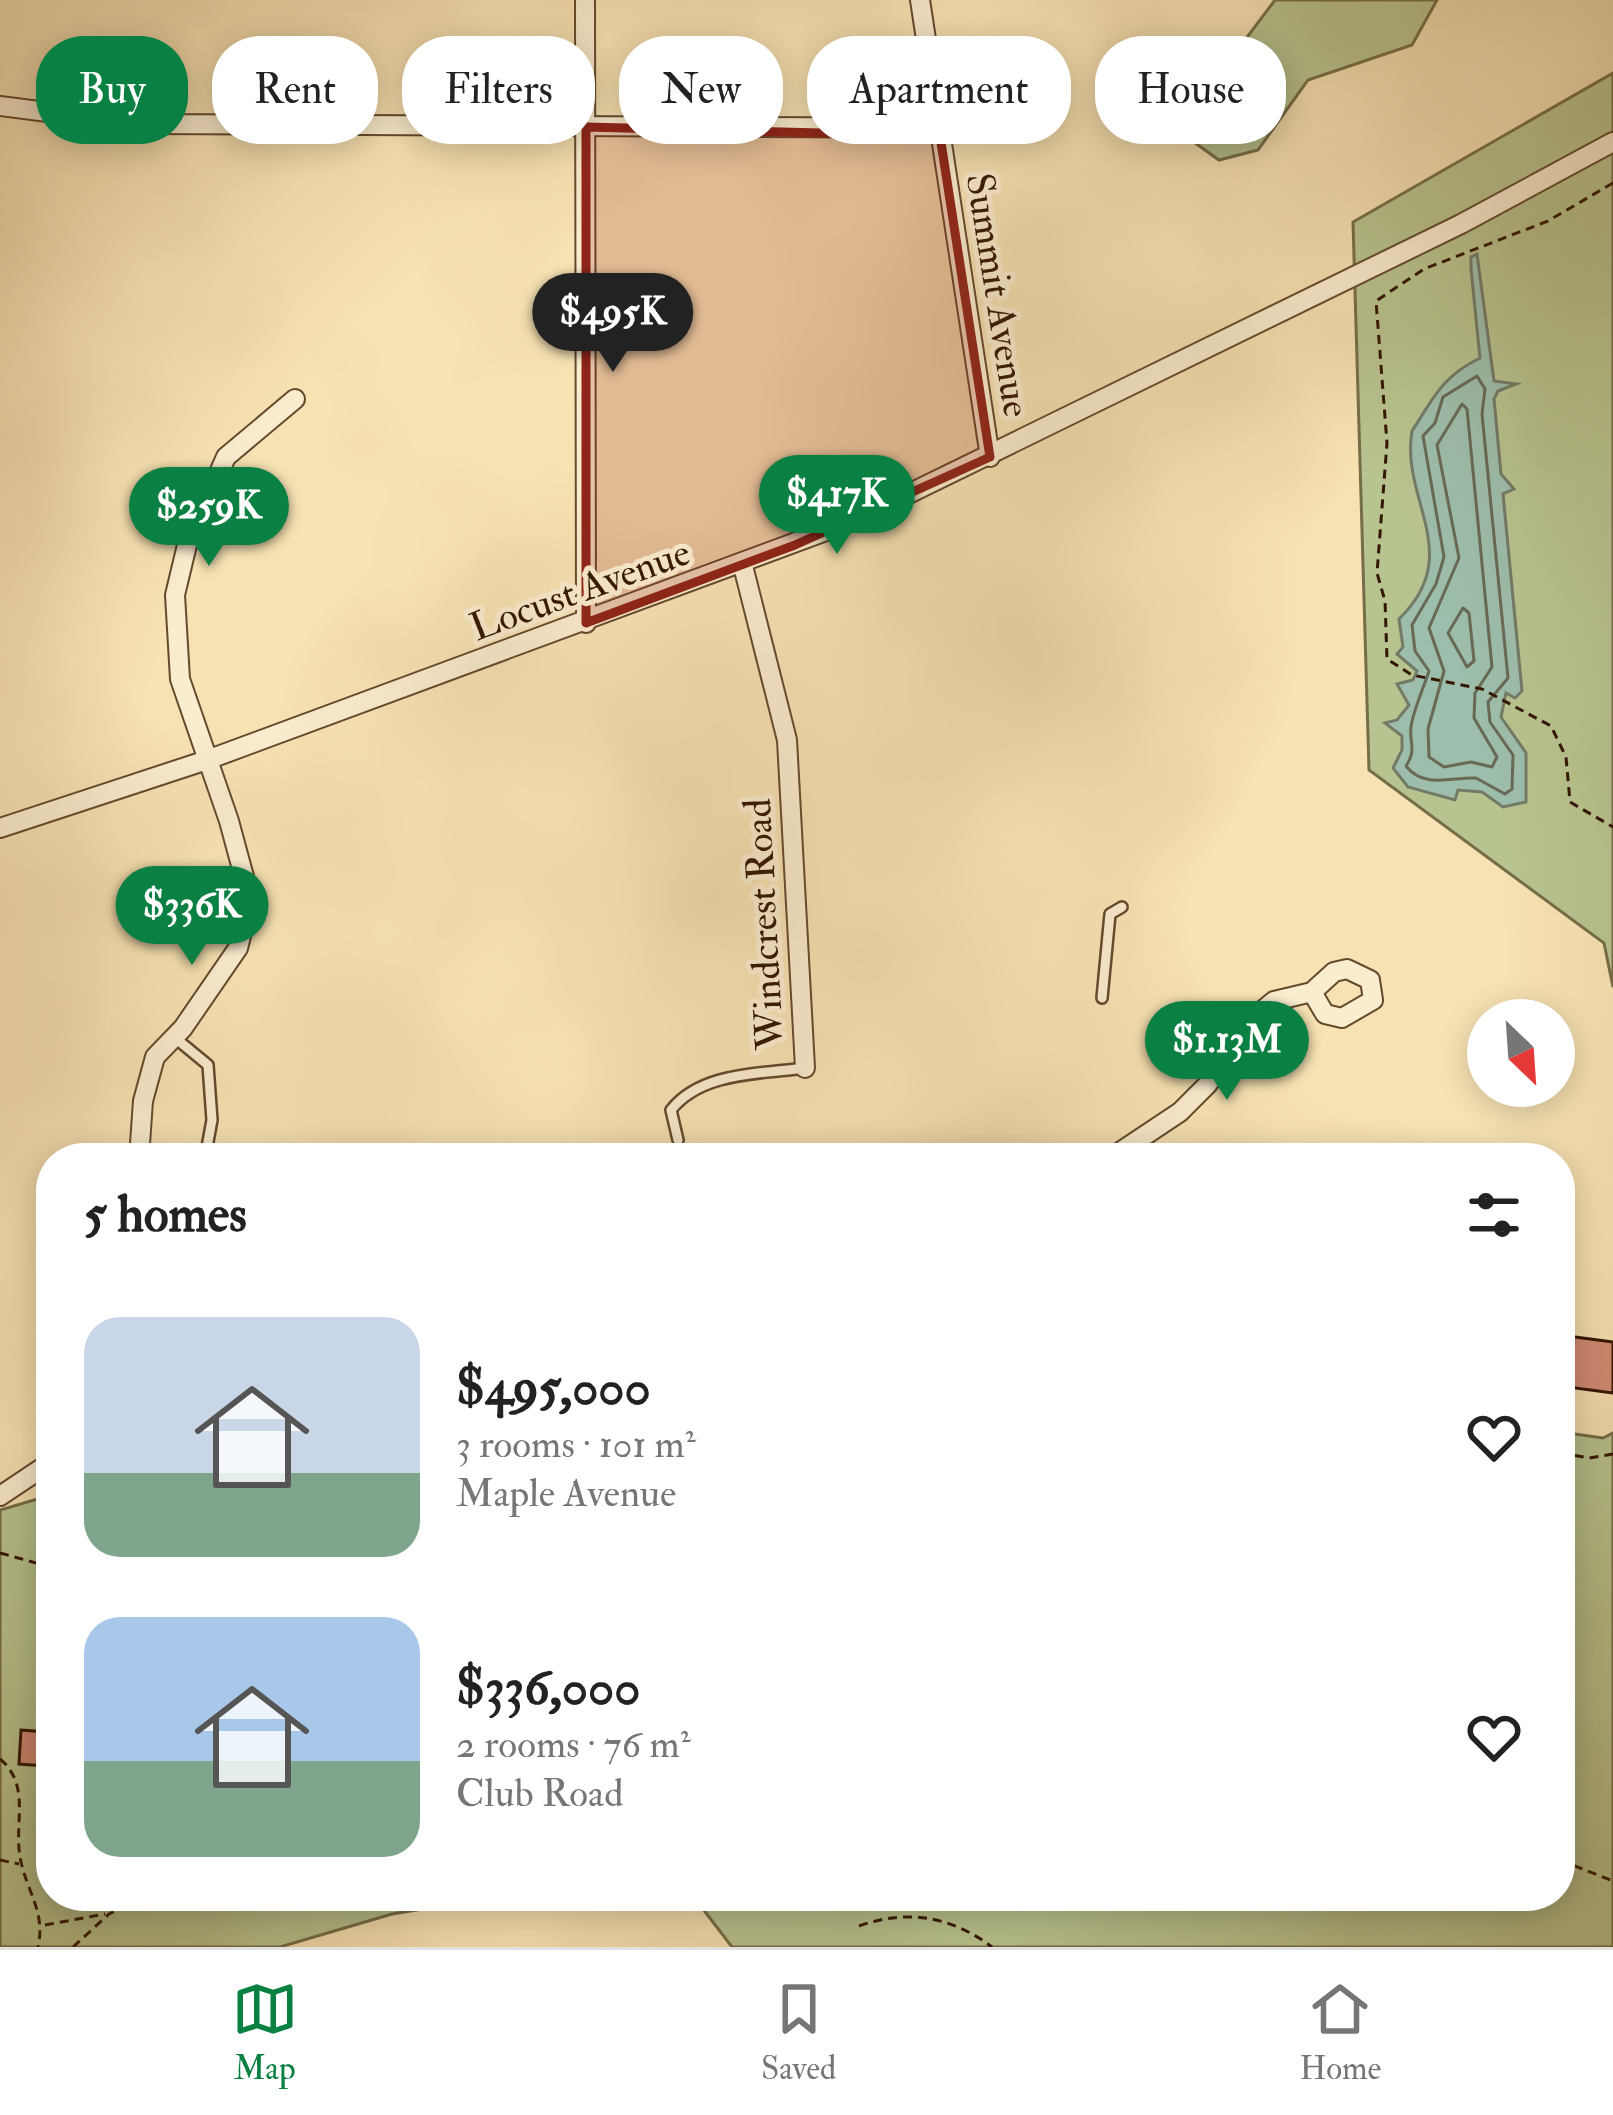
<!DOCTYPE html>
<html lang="en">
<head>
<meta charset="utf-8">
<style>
	:root { --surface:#fff; --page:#f6f6f6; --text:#222; --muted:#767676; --line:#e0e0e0; --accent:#0b8043 }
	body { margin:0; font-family:"IM FELL Double Pica",serif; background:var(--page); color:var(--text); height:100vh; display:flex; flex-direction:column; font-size:45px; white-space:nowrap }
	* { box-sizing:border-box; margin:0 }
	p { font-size:39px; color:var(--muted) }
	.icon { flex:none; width:66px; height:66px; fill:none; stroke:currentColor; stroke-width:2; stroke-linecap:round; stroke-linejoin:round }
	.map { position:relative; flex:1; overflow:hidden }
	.details { position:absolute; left:36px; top:1143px; width:1539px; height:768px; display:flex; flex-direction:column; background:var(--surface); border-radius:48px; box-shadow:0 6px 30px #0003 }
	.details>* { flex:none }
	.guide { position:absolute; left:36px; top:36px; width:1542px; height:108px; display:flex; gap:24px }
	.needle { width:78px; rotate:155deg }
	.buttons { position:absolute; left:1467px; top:999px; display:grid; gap:24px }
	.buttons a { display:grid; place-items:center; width:108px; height:108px; border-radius:50%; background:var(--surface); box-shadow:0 6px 30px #0003; font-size:60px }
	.price { position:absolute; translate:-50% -102px; padding:0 27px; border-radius:42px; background:var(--accent); color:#fff; font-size:39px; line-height:78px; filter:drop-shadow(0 3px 6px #0008) }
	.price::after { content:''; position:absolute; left:50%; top:72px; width:36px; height:27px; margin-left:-18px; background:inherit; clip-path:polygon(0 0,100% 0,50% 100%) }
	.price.active { background:#222; color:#fff }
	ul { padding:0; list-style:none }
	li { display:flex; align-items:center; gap:36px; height:300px; padding:0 48px }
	li span { display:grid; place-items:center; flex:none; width:336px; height:240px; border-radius:36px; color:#555 }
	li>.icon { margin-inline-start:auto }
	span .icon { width:144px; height:144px; fill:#fffc; stroke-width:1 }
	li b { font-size:51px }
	h2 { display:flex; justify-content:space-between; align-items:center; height:144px; padding:0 48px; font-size:51px }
	.chip { padding:0 42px; border-radius:48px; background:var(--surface); box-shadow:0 6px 30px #0003; font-size:42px; line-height:108px }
	.chip.active { background:var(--accent); color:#fff }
	.menu { display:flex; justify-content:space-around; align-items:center; height:168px; border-top:3px solid var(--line); background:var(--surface); font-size:33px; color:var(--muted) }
	.menu a { display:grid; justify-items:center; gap:6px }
	.menu .active { color:var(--accent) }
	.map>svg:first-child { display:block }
	.green { fill:#b8c490; stroke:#766e48; stroke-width:3 }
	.water { fill:#9dbeac; stroke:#737b67; stroke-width:3 }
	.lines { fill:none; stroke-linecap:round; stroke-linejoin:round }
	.shore { stroke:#686a56; stroke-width:3 }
	.building { fill:#d38c77; stroke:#341700; stroke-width:3 }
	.service-casing { stroke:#654a2d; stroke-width:14 }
	.minor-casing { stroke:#654a2d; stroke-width:22 }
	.path { stroke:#341700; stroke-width:3; stroke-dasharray:9 6; stroke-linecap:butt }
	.service { stroke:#faecce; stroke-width:9 }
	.minor { stroke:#faecce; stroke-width:18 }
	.marked { fill:#8f2418; fill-opacity:0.2; stroke:#8f2418; stroke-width:9; stroke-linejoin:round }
	.labels { text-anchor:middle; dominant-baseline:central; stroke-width:10; stroke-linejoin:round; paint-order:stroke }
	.street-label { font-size:39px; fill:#341700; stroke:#faecce }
</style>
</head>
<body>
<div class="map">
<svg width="1613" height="1947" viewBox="0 0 1613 1947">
	<rect width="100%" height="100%" fill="#f7e2b3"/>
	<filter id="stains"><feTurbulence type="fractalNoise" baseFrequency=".00167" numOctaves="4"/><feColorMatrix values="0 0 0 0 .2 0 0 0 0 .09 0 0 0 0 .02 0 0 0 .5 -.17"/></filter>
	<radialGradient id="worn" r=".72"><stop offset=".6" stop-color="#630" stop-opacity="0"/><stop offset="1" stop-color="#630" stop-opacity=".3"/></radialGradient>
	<!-- green -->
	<g class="green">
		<polygon points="1275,0 1437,0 1412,45 1308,80 1258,150 1219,160 1180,132 1188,81 1239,48"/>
		<polygon points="1613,73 1613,987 1604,943 1369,770 1353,222"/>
		<polygon points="1560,1432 1603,1438 1613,1433 1613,1947 732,1947 693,1896 1560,1896"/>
		<polygon points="51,1495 51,1896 502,1896 392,1914 280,1947 0,1947 0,1510"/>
	</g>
	<!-- water -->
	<path class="water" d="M1477 254 1494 381 1516 384 1498 391 1494 399 1501 474 1514 489 1503 494 1522 691 1515 698 1506 693 1501 717 1526 753V802L1503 807 1482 792 1458 790 1455 800 1408 787 1393 768 1402 750V736L1385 723 1397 720 1409 705 1397 684 1413 680 1417 671 1397 654 1403 647 1399 619C1466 554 1400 500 1412 431 1433 399 1441 377 1480 358L1471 269V257Z"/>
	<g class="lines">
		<!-- shore -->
		<g class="shore">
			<path d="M1477 376 1485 389 1482 414 1508 678 1488 702 1490 722 1513 755 1512 789 1505 794 1476 778C1451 777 1424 789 1406 766 1417 750 1409 743 1411 727 1413 711 1424 687 1429 671L1415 651 1412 625 1436 584 1444 557 1423 436 1435 423 1443 397Z"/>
			<polygon points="1462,404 1467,409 1492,667 1475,693 1474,718 1497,757 1492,767 1471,762 1444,767 1429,757 1428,729 1444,671 1429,628 1459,558 1437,445"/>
			<polygon points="1463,608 1469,613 1474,661 1467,667 1448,633"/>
		</g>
	</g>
	<!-- building -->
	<g class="building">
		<polygon points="908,50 910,100 882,101 881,52"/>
		<polygon points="1560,1335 1613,1342 1613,1393 1560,1386"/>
		<polygon points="21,1730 47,1732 45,1766 19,1764"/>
	</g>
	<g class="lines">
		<!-- service casing -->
		<g class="service-casing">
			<g id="service">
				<polyline points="1102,998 1110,914 1122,907"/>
				<polyline points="174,1037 208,1065 212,1120 205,1158"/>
				<path d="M678 1140 671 1110C701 1072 759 1074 805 1068"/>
			</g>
		</g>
		<!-- minor casing -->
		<g class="minor-casing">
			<g id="minor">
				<polyline points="585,0 586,623"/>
				<polyline points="920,0 990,457"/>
				<polyline points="0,106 140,124 939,128"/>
				<polyline points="743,566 787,740 805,1068"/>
				<polyline points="0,828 207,760 853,521 1461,224 1613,142"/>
				<polyline points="139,1158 143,1101 155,1057 183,1028 238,948 247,912 246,884 229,821 180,679 175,595 187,545 226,457 295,399"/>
				<polyline points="1111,1158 1180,1112 1207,1085 1257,1015 1274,1001 1312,992 1334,972 1347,969 1370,980 1373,1000 1342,1018 1325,1014 1312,992"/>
				<polyline points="0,1496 51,1462"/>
			</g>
		</g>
		<!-- path -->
		<g class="path">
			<polyline points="1613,183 1548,221 1424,269 1376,301 1387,443 1377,573 1385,601 1387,659 1412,675 1482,689 1551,726 1566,757 1570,802 1613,827"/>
			<polyline points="1560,1453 1589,1458 1613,1454"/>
			<polyline points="0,1553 51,1567"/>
			<path d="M0 1759C31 1785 14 1822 20 1857 26 1891 46 1911 38 1947"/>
			<polyline points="0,1860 19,1864"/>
			<polyline points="1560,1860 1613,1881"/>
			<polyline points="45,1925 105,1914"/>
			<path d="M859 1926C907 1909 951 1916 992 1947"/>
			<polyline points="73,1947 109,1914 146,1896"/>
		</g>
		<!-- service -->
		<use href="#service" class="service"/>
		<!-- minor -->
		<use href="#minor" class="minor"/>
	</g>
	<!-- marked area -->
	<path class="marked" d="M586 127 940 136 990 457 795 545 586 623Z"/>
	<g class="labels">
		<!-- street labels -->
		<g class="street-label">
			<text transform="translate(998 295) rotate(81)">Summit Avenue</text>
			<text transform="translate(580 590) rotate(-20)">Locust Avenue</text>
			<text transform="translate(764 924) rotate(-93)">Windcrest Road</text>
		</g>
	</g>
	<rect width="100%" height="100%" filter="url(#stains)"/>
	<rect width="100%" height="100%" fill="url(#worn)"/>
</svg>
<div class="buttons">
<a><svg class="needle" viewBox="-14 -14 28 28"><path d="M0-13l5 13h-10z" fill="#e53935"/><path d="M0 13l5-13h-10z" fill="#767676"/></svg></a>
</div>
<b class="price active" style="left:613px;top:375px">$495K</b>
<b class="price" style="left:837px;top:557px">$417K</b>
<b class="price" style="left:209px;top:569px">$259K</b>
<b class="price" style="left:192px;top:968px">$336K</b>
<b class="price" style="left:1227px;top:1103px">$1.13M</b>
<div class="guide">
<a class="chip active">Buy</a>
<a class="chip">Rent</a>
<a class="chip">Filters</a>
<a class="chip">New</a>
<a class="chip">Apartment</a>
<a class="chip">House</a>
</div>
<section class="details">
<h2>5 homes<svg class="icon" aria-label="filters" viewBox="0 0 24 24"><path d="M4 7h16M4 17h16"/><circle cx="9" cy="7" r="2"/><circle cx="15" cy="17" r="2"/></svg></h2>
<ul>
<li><span style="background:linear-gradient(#c9d6e8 65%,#7fa58c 0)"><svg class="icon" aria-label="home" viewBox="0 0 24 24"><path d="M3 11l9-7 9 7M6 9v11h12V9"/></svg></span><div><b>$495,000</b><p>3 rooms · 101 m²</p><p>Maple Avenue</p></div><svg class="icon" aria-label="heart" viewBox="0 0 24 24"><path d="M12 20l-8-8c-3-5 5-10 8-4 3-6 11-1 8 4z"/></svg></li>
<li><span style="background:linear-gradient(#a9c7e8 60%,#7fa58c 0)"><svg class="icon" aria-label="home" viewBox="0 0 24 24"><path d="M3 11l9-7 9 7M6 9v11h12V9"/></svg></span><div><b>$336,000</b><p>2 rooms · 76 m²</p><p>Club Road</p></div><svg class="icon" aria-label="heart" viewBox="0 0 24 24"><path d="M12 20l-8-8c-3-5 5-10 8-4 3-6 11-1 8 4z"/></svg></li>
</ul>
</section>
</div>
<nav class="menu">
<a class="active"><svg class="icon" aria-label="map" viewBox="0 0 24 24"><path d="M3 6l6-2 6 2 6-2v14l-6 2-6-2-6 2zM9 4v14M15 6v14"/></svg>Map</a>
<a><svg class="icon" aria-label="saved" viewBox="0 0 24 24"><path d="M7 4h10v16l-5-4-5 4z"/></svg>Saved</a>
<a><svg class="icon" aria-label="home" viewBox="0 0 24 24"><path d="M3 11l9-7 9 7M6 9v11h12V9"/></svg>Home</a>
</nav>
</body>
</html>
